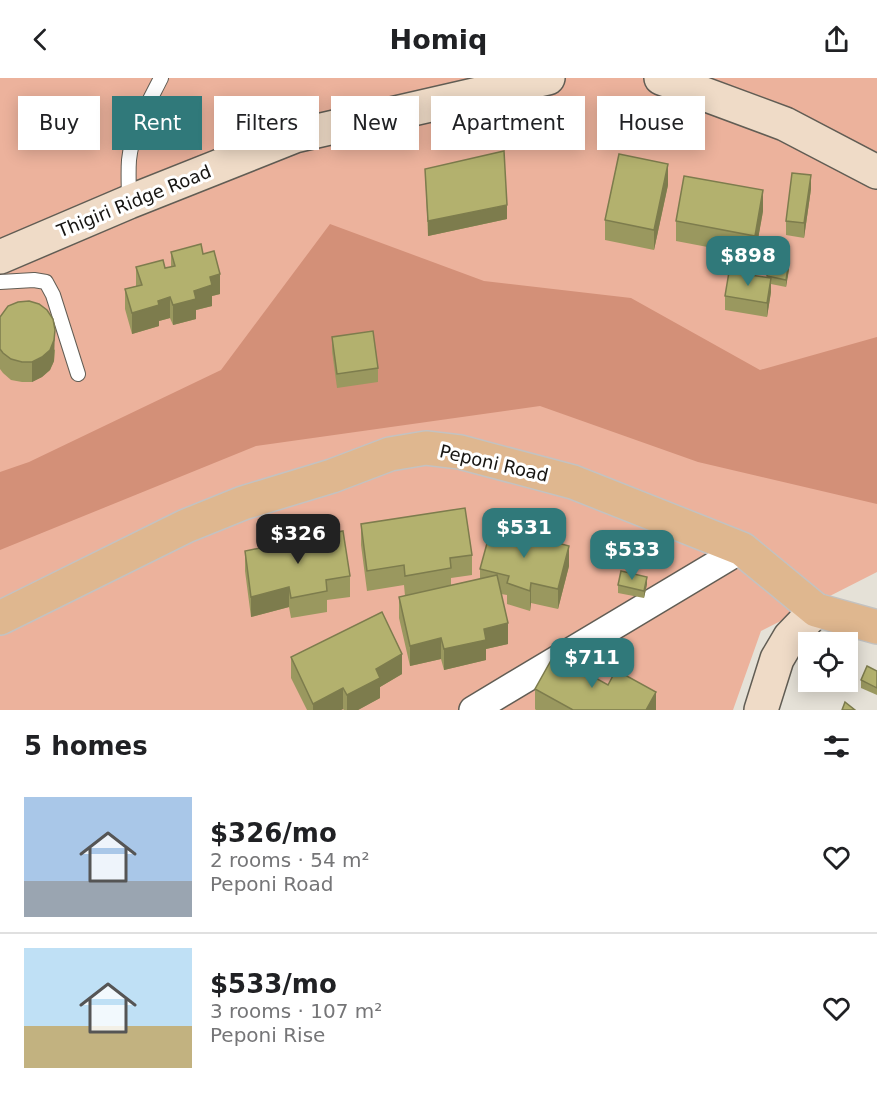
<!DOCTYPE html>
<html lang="en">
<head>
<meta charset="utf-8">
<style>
	:root { --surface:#fff; --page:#f2f2f2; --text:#202124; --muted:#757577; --line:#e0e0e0; --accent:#30797a }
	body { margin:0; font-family:"DejaVu Sans",sans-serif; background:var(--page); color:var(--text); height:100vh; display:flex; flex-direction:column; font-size:22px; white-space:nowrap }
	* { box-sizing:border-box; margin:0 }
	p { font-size:20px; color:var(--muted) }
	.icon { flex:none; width:33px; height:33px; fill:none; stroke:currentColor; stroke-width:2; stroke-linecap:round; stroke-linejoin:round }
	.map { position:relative; height:632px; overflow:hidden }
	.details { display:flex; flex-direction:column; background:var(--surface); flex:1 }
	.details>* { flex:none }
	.hud { position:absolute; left:18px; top:18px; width:842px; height:54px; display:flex; gap:12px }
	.controls { position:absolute; left:798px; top:554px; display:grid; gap:12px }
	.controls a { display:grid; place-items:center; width:60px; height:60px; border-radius:0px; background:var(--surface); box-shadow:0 3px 15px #0003; font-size:30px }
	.price { position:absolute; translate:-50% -51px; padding:0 14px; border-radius:12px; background:var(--accent); color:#fff; font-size:20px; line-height:39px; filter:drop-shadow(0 2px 3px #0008) }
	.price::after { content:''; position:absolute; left:50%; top:36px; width:18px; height:14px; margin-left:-9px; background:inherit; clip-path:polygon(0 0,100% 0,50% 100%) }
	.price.active { background:#222; color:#fff }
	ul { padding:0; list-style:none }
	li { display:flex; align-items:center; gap:18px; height:150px; padding:0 24px }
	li+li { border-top:2px solid var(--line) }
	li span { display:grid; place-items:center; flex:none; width:168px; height:120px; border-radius:0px; color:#555 }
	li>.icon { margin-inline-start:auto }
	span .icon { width:72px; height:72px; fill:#fffc; stroke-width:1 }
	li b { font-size:26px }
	h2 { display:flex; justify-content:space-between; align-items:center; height:72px; padding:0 24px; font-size:26px }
	.pill { padding:0 21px; border-radius:0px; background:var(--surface); box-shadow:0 3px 15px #0003; font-size:21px; line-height:54px }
	.pill.active { background:var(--accent); color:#fff }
	header { display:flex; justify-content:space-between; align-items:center; height:78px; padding:0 24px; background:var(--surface); font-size:27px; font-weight:600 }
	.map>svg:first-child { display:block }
	.green { fill:#ecb29c }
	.forest { fill:#d39078 }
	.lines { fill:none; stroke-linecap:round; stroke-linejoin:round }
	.lane-casing { stroke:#615d54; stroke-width:16 }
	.street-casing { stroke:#615d54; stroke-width:30 }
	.secondary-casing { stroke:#615d54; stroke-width:36 }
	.primary-casing { stroke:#c3c2c1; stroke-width:36 }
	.lane { stroke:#fff; stroke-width:14 }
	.street { stroke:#fff; stroke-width:27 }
	.secondary { stroke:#efdbc7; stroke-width:33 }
	.primary { stroke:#dfb78f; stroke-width:33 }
	.wall { fill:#9a985f }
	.shaded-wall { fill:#7d7c4d }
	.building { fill:#b3b16e; stroke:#7d7c4d; stroke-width:1.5 }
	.labels { text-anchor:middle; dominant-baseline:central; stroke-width:6; stroke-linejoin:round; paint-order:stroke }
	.street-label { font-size:18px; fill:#171512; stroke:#fff }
</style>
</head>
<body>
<header><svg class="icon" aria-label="back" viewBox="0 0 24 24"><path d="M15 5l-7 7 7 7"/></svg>Homiq<svg class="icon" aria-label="share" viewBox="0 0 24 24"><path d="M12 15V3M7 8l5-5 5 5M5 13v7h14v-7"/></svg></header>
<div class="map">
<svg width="877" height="632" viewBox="0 0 877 632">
	<rect width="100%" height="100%" fill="#e5e1d7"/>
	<!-- green -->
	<polygon class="green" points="0,0 877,0 877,494 761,553 733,632 0,632"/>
	<!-- forest -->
	<polygon class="forest" points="330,146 484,203 631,220 760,292 877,259 877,426 698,384 540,328 256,368 0,472 0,394 29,384 221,292"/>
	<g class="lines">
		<!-- lane casing -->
		<g class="lane-casing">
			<g id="lane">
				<path d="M129 124C129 110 128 96 129 82 132 52 148 26 161 0"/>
				<polyline points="0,204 34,202 46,204 53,217 78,296"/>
			</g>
		</g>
		<!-- street casing -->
		<g class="street-casing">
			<polyline id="street" points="473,632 742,471"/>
		</g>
		<!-- secondary casing -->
		<g class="secondary-casing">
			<g id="secondary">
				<polyline points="661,0 785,46 877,94"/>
				<polyline points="0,179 129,124 295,58 548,0"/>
				<polyline points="761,632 777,581 790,559 816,532"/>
			</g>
		</g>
		<!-- primary casing -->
		<g class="primary-casing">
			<polyline id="primary" points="0,540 186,448 243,425 332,398 390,376 426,370 460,374 573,404 742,471 816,532 877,549"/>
		</g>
		<!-- lane -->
		<use href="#lane" class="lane"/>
		<!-- street -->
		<use href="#street" class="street"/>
		<!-- secondary -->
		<use href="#secondary" class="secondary"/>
		<!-- primary -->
		<use href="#primary" class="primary"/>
	</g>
	<!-- wall -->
	<g class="wall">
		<polygon points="425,91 507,141 428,158"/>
		<polygon points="668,107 654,172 605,162 605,142"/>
		<polygon points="811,111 804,160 786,157 786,143"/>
		<polygon points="763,133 755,178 676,163 676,143"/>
		<polygon points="171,174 203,176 220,216 212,218 212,228 196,232 196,241 173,247 170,240 159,243 159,248 132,256 125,231 125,211 136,208 136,189 165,190 171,189"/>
		<polygon points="769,178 789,191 786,209 771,206 771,214 767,239 725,232 725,218 767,200"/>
		<polygon points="0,239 55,272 54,283 50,292 42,299 32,304 22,304 11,302 3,295 0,291"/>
		<polygon points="332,259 378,290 378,304 337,310 332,273"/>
		<polygon points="361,446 472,477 472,497 451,500 451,507 480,501 480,491 569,488 558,531 531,525 530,533 507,526 507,517 501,516 508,566 486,571 486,582 444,592 441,581 410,588 399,540 399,519 405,518 404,507 367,513 361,467"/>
		<polygon points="245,473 350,498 350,519 327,522 327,534 291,540 289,529 251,539 245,493"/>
		<polygon points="647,506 644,520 618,515 618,507"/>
		<polygon points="291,579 402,596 380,609 380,620 358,632 344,632 343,631 341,632 307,632 291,600"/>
		<polygon points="877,593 877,617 861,610 861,602"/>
		<polygon points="535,611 656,632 536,632 535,631"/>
	</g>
	<!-- shaded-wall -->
	<g class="shaded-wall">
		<polygon points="668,86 668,107 654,172 654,152"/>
		<polygon points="811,97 811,111 804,160 804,145"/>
		<polygon points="763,112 763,133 755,178 755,158"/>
		<polygon points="507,127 507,141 428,158 428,143"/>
		<polygon points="789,183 789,191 786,209 786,202"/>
		<polygon points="220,196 220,216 212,218 212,228 196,232 196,241 173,247 173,227 194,213 210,199"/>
		<polygon points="771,200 771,214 767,239 767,225"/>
		<polygon points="170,219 170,240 159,243 159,248 132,256 132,235 158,223"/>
		<polygon points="55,252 54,283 50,292 42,299 32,304 32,284"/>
		<polygon points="569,468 569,488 558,531 558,511"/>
		<polygon points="647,499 647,506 644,520 644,513"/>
		<polygon points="531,505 531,525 530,533 530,513"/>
		<polygon points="289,509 289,529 251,539 251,519"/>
		<polygon points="508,545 508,566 486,571 486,582 444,592 444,571 484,551"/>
		<polygon points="441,560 441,581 410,588 410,568"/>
		<polygon points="402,576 402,596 380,609 380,620 358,632 347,632 347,617 376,591"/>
		<polygon points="343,610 343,631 341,632 313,632 313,626"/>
		<polygon points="656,614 656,632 646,632"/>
	</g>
	<!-- building -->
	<g class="building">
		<polygon points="504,73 507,127 428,143 425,91"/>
		<polygon points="619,76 668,86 654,152 605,142"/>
		<polygon points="792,95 811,97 804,145 786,143"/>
		<polygon points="684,98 763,112 755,158 676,143"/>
		<polygon points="201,166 203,176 214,173 220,196 210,199 212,207 194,213 196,221 173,227 170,219 158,223 159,227 132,235 125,211 142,207 136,189 163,182 165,190 175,188 171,174"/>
		<polygon points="769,178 789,183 786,202 767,198"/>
		<polygon points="729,194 771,200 767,225 725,218"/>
		<polygon points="29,223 39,226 47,232 53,241 55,252 54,262 50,272 42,279 32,284 22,284 11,281 3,275 0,271 0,239 8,228 18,224"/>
		<polygon points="373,253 378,290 337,296 332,259"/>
		<polygon points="465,430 472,477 450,480 451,490 405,498 404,487 367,493 361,446"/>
		<polygon points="492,447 569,468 558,511 531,505 530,513 507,505 509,498 480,491"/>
		<polygon points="343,453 350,498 326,502 327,513 291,520 289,509 251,519 245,473"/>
		<polygon points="621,493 647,499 644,513 618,507"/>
		<polygon points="497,497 508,545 484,551 486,562 444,571 441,560 410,568 399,519"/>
		<polygon points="382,534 402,576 376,591 380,600 347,617 343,610 313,626 291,579"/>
		<polygon points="554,577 608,607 616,592 656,614 646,632 573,632 535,611"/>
		<polygon points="867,588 877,593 877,610 861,602"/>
		<polygon points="845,624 855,632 842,632"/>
	</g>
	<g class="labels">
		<!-- street labels -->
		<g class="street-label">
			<text transform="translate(134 123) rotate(-22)">Thigiri Ridge Road</text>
			<text transform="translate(494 385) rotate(13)">Peponi Road</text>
		</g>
	</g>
</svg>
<div class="controls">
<a><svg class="icon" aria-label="locate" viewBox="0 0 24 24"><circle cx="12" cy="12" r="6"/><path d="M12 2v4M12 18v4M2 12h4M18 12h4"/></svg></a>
</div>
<b class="price" style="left:748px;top:209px">$898</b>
<b class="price" style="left:524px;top:481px">$531</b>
<b class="price active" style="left:298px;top:487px">$326</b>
<b class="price" style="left:632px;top:503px">$533</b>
<b class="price" style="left:592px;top:611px">$711</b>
<div class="hud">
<a class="pill">Buy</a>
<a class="pill active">Rent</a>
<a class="pill">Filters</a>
<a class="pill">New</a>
<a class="pill">Apartment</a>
<a class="pill">House</a>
</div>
</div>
<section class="details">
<h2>5 homes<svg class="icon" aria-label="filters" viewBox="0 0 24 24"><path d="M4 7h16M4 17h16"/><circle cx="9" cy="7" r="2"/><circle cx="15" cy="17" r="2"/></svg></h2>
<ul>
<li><span style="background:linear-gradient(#a9c7e8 70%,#9aa5b1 0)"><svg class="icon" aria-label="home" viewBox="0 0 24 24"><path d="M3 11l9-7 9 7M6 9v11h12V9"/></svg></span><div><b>$326/mo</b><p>2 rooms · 54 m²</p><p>Peponi Road</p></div><svg class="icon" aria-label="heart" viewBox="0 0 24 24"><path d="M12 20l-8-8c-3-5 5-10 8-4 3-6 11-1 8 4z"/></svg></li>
<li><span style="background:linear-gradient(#bfe0f5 65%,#c2b280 0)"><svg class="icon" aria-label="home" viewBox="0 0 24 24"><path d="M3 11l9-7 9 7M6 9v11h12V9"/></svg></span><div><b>$533/mo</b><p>3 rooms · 107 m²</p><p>Peponi Rise</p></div><svg class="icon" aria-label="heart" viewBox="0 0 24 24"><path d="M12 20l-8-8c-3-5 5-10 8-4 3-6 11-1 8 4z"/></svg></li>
</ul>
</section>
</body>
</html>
